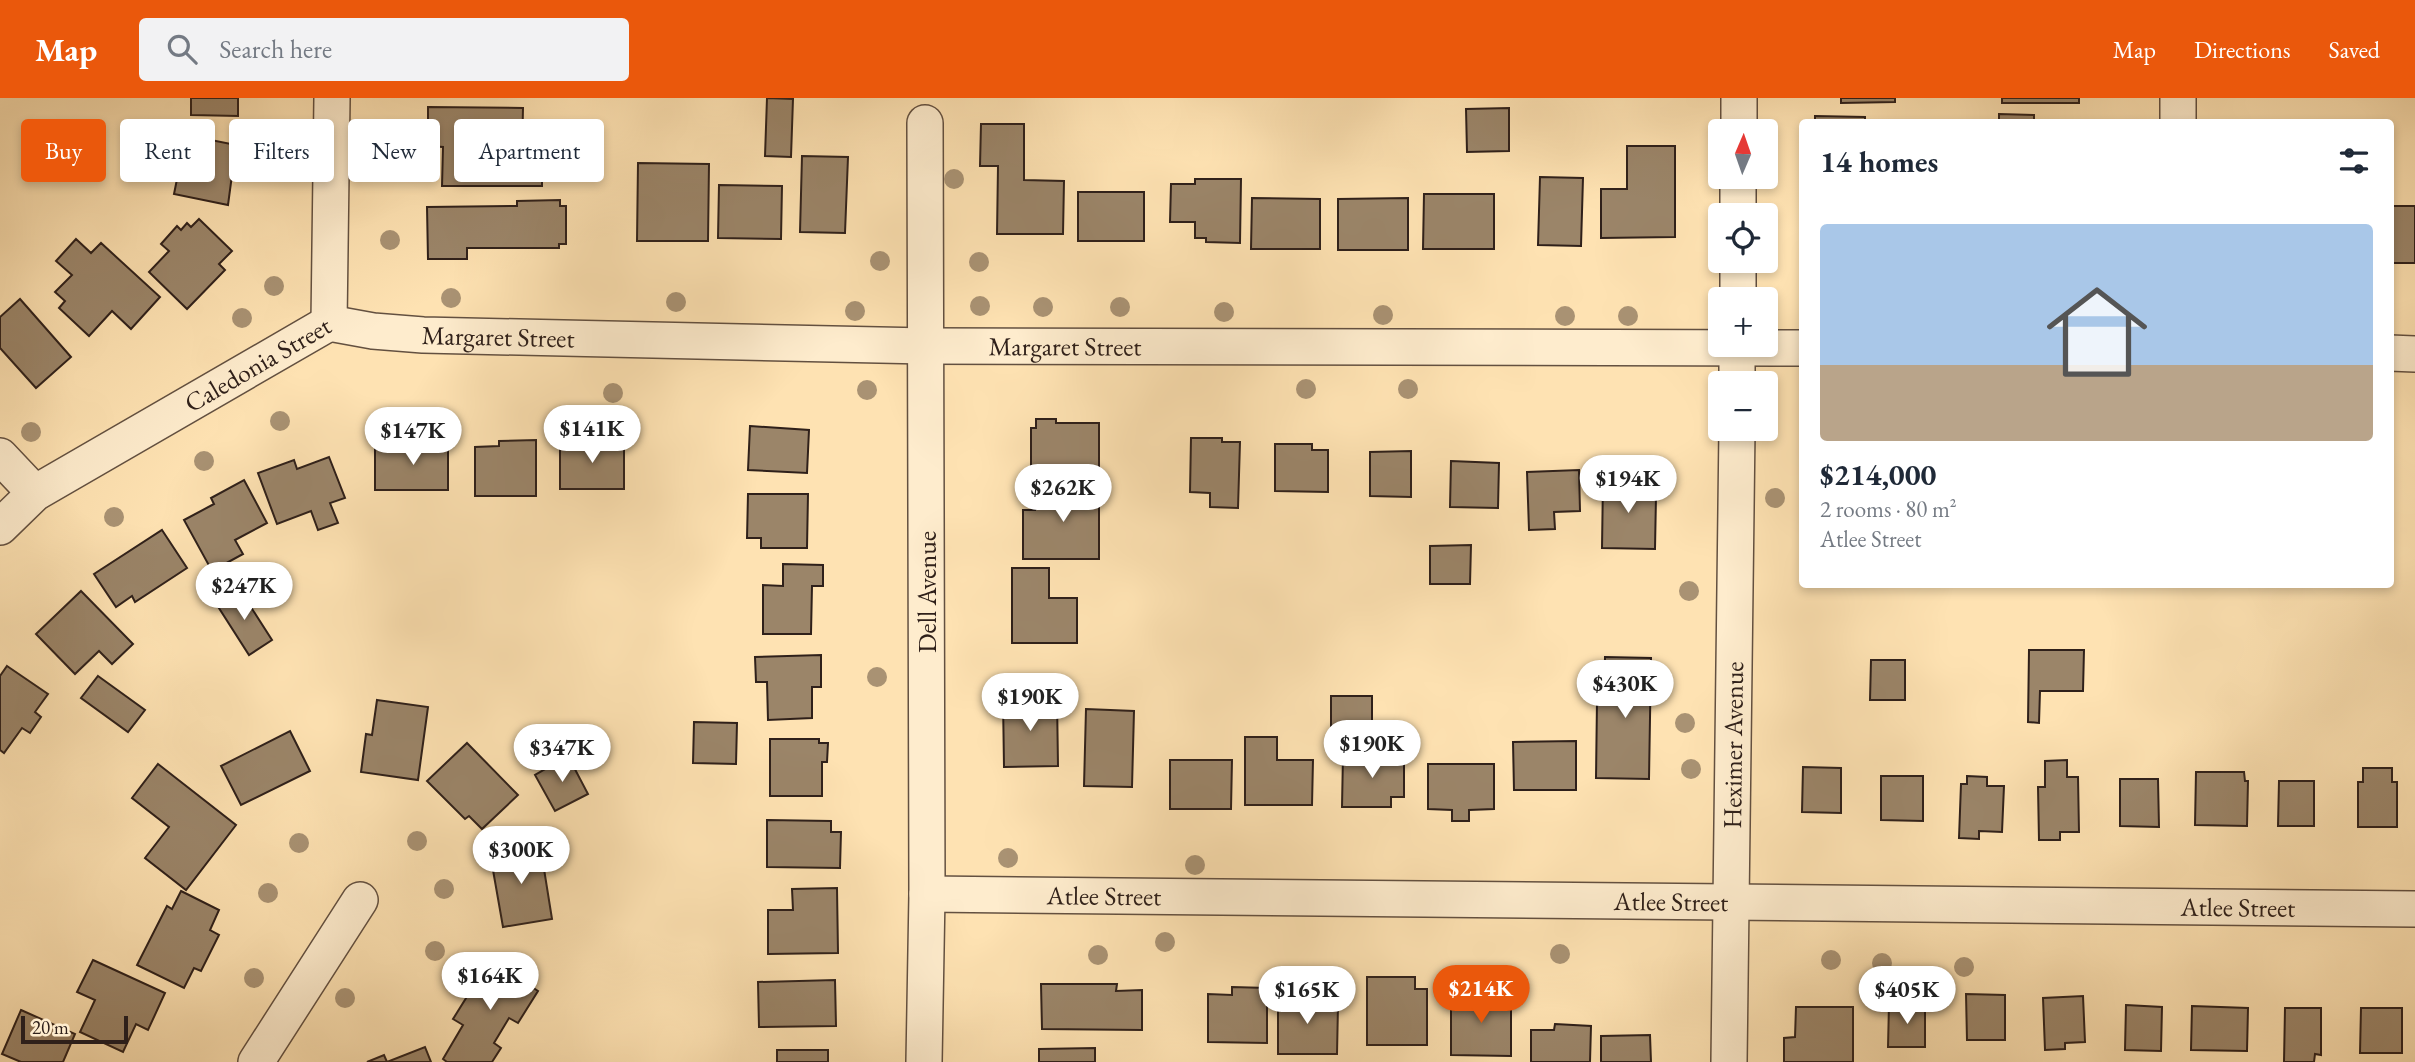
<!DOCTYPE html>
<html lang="en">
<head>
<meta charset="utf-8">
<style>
	:root { --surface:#fff; --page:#f2f2f3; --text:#1f2937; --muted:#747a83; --line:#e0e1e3; --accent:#ea580c }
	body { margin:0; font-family:"EB Garamond",serif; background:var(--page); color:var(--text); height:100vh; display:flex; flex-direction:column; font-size:26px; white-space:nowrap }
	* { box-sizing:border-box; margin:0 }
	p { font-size:23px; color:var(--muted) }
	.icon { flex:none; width:38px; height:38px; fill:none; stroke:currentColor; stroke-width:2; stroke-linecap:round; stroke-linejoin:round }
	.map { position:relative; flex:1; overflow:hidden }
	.details { position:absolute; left:1799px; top:21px; width:595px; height:469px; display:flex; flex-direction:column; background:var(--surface); border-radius:7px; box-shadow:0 4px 10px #0003 }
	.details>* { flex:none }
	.guide { position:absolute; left:21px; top:21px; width:665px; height:63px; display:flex; gap:14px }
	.needle { width:46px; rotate:2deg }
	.tools { position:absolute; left:1708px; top:21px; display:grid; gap:14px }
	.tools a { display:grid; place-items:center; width:70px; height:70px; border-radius:7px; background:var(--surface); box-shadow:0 4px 10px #0003; font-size:35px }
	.scale { position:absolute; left:21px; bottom:18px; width:107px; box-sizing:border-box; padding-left:7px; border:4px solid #2f201a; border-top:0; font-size:19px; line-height:24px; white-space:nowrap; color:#2f201a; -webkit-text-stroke:5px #feeccd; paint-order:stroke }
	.price { position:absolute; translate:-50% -60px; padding:0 16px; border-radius:24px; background:#fff; color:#222; font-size:23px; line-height:46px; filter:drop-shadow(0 2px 4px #0008) }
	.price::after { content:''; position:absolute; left:50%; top:42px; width:21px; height:16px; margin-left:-10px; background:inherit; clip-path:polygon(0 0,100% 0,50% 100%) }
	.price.selected { background:var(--accent); color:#fff }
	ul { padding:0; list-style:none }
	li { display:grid; align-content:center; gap:14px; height:371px; padding:0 21px }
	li+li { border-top:2px solid var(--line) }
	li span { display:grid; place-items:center; height:217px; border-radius:7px; color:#555 }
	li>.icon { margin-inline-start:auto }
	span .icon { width:126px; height:126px; fill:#fffc; stroke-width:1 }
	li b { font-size:30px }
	h2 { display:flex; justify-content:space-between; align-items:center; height:84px; padding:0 21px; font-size:30px }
	.tag { padding:0 24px; border-radius:7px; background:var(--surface); box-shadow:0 4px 10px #0003; font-size:24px; line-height:63px }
	.tag.selected { background:var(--accent); color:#fff }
	header { display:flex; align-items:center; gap:42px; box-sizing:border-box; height:98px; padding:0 35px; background:var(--accent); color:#fff }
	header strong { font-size:33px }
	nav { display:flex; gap:38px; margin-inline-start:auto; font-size:24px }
	.search { width:490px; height:63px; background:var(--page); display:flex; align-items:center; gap:18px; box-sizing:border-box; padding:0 24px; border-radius:7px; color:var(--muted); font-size:26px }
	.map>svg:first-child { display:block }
	.building { fill:#9b8569; stroke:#2f201a; stroke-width:2 }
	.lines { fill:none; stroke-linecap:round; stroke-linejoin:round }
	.minor-casing { stroke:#635040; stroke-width:38 }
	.minor { stroke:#feeccd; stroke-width:35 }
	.tree { fill:#a99273 }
	.labels { text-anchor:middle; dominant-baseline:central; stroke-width:5; stroke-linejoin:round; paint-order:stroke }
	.street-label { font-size:26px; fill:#2f201a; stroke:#feeccd }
</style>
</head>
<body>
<header>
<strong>Map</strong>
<div class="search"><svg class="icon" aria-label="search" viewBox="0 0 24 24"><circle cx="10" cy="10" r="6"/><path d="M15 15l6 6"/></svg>Search here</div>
<nav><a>Map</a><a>Directions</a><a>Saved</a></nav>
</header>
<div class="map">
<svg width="2415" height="964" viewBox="0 0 2415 964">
	<rect width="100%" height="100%" fill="#fee2b2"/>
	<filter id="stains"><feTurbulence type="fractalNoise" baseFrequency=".00286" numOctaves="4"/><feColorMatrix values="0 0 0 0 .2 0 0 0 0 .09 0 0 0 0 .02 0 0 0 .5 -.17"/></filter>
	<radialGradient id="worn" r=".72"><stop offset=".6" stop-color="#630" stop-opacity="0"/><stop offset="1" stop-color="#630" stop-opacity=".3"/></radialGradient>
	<!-- building -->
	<g class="building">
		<polygon points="191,0 238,0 238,18 191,17"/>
		<polygon points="767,0 793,1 791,59 765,58"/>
		<polygon points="1841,0 1895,0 1895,4 1841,5"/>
		<rect x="2002" y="0" width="77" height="5"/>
		<polygon points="428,9 523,10 522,57 542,57 542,88 442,88 443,49 428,48"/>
		<polygon points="1509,10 1509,53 1467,54 1466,11"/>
		<polygon points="1999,16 2034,17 2034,24 1999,24"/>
		<polygon points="1815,18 1865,19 1865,24 1815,24"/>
		<polygon points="981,26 1024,26 1024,82 1064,83 1063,136 997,136 998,68 980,68"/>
		<polygon points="186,37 236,47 228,107 174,96"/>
		<polygon points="1627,48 1675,48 1675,139 1601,140 1601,91 1627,91"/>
		<polygon points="802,58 848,59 845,135 800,134"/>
		<polygon points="638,65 709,66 708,143 637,143"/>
		<polygon points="1540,79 1583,80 1581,148 1538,147"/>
		<polygon points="1195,81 1241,81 1240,145 1206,144 1206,140 1195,140 1195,124 1170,124 1171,86 1195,86"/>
		<polygon points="719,87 782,88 781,141 718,140"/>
		<rect x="1078" y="94" width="66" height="49"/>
		<polygon points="1424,96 1494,96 1494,151 1423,151"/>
		<polygon points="1252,100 1320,101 1320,151 1251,151"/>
		<polygon points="1408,100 1408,152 1338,152 1338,101"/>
		<polygon points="560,102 560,108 566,108 566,146 559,146 559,150 467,150 467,161 428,161 427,109 517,108 517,103"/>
		<rect x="2390" y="108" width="25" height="57"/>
		<polygon points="199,121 232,153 219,166 225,172 187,211 149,174 169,153 161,146 177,128 181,132 187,125 191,129"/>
		<polygon points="76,141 91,155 101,145 160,199 131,231 112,213 89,238 59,210 65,203 55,194 72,177 56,163"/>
		<polygon points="20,201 71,259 36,290 0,250 0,219"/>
		<polygon points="1036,321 1056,321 1056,325 1099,325 1099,381 1031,380 1031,330 1036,330"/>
		<polygon points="750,328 809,332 807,375 748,372"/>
		<polygon points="1191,340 1222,340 1222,344 1240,344 1238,410 1210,409 1210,395 1190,394"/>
		<polygon points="536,342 536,398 475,398 475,349 499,348 499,343"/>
		<polygon points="410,343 448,343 448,392 375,392 375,351 410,351"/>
		<rect x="560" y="343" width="64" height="48"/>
		<polygon points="1275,346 1312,346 1312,352 1328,352 1328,394 1275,393"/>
		<polygon points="1411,353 1411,399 1370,398 1370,354"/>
		<polygon points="329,359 345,400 330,405 338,425 318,432 311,413 277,426 258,375 294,362 297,371"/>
		<polygon points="1451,363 1499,365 1498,410 1450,409"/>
		<polygon points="1579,372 1580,413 1554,414 1555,431 1529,432 1527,374"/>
		<polygon points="244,382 267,425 235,442 243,456 212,473 184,422 214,406 211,400"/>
		<polygon points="1603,382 1649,382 1649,398 1656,398 1655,451 1602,450"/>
		<polygon points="1035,388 1099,388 1099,461 1023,461 1023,412 1035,412"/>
		<polygon points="748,396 808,396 807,450 761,450 761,440 747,440"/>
		<polygon points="162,432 187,470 135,504 132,498 116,509 94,476"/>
		<polygon points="1471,447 1470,486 1430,486 1430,448"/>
		<polygon points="783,466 823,467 823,488 812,488 811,536 763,536 763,487 783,488"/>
		<polygon points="1012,470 1049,470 1049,500 1077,500 1077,545 1012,545"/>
		<polygon points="240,492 272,542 249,557 217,507"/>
		<polygon points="81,493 133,546 112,566 99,553 75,576 36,536"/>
		<polygon points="2029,552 2084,552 2083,593 2040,593 2039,625 2028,624"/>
		<polygon points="821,557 821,589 812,589 812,620 768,622 767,584 756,584 755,559"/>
		<polygon points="1605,559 1651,560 1649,681 1596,680 1597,603 1604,603"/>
		<polygon points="1871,562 1905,562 1905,602 1870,602"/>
		<polygon points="7,568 48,596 35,614 41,619 30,635 22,630 4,655 0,652 0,578"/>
		<polygon points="98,578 145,612 128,634 81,600"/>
		<rect x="1331" y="598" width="41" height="41"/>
		<polygon points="1003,601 1057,601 1058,668 1004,669"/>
		<polygon points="377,602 428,609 418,682 361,674 366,636 372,637"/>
		<polygon points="1086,611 1134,613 1132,689 1084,688"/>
		<polygon points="694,624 737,625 736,666 693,665"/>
		<polygon points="290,633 310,673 241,707 221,668"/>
		<polygon points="1245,639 1277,639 1277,662 1313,662 1312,707 1245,707"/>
		<polygon points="770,641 819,641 819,645 828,645 827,664 822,664 822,698 770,698"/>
		<polygon points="1576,643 1576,692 1514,692 1513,644"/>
		<polygon points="467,645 518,697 482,731 469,718 465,721 427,683"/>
		<polygon points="1343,657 1404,657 1404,699 1391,699 1391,709 1342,709"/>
		<polygon points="568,658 588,696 555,713 535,677"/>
		<polygon points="1170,662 1232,662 1231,711 1170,711"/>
		<polygon points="2067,662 2067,679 2078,679 2079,734 2060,734 2060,742 2039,742 2038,689 2045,689 2045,663"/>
		<polygon points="158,666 236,727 186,792 145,760 169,729 132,700"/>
		<polygon points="1428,666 1494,666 1494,711 1469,712 1469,723 1452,723 1452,712 1428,711"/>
		<polygon points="1803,669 1841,670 1841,715 1802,714"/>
		<polygon points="2363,670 2392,670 2392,684 2397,684 2397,729 2358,729 2358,684 2363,684"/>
		<polygon points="2196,674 2244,674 2245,683 2248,683 2247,728 2195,727"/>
		<polygon points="1881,678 1923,678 1923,723 1881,722"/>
		<polygon points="1967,678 1987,679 1987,688 2004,688 2002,734 1979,733 1979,741 1959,740 1961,686 1967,686"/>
		<polygon points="2120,681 2158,681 2159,729 2120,728"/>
		<polygon points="2279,683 2314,683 2314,728 2278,728"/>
		<polygon points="767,722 831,723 831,734 841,734 840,770 767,769"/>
		<polygon points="540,746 552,821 503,829 490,755"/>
		<polygon points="837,790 838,855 768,856 768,812 793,812 792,791"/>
		<polygon points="181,793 219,812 210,832 219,837 201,873 194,870 184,890 137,867 167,808 172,811"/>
		<polygon points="493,857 533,882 529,887 538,893 518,925 509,920 494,945 501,950 492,964 447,964 443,961 463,927 453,921"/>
		<polygon points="93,862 165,895 148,932 136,926 123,954 80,934 95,902 77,894"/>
		<polygon points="1367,879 1415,879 1415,891 1427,891 1427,947 1367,947"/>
		<polygon points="835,882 836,928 759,929 758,884"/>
		<polygon points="1041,886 1117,886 1116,893 1142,892 1142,932 1042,931"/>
		<polygon points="1232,889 1267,890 1267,945 1208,944 1208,896 1232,897"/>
		<polygon points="1293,894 1316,894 1316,907 1338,907 1337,956 1278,956 1278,905 1292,906"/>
		<polygon points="1451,896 1511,896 1511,958 1451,957"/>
		<polygon points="1966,896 2005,897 2005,942 1967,942"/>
		<polygon points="2083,898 2085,944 2065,945 2065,951 2045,952 2043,900"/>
		<polygon points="1889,906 1925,907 1925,949 1888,949"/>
		<polygon points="2126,907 2162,909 2161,953 2125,952"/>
		<polygon points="2192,908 2248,910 2247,953 2191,952"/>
		<polygon points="1796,909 1853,909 1853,964 1784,964 1784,940 1795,939"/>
		<polygon points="2285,910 2321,910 2321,957 2315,956 2314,964 2284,964"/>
		<polygon points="2361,910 2402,910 2402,955 2360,955"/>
		<polygon points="21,912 75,936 63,964 21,964 2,956"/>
		<polygon points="1555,926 1591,928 1590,964 1531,964 1531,932 1554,932"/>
		<polygon points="1650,937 1651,964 1601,964 1601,938"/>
		<polygon points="425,949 431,964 367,964 384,957 387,964"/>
		<polygon points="1095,950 1095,964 1039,964 1039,951"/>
		<rect x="777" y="952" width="51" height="12"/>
	</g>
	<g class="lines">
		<!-- minor casing -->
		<g class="minor-casing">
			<g id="minor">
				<polyline points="2178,24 2178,0"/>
				<polyline points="1739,33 1739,0"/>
				<polyline points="1738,117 1738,79"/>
				<polyline points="1738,201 1738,163"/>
				<path id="s1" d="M329 225 373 233 423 237 926 248 1802 250"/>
				<polyline points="329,225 332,0"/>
				<polyline points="2390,255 2415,256"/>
				<polyline points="1737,285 1737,247"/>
				<polyline points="0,358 35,395"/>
				<path id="s2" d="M0 429 35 395 329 225"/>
				<path id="s3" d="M927 796 2415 811"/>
				<polyline points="256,964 360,802"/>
				<polyline points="924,964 927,796 925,25"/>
				<path id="s4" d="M1729 964 1737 331"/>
			</g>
		</g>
		<!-- minor -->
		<use href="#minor" class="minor"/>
	</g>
	<!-- trees -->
	<g class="tree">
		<circle cx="954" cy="81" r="10"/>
		<circle cx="390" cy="142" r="10"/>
		<circle cx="880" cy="163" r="10"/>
		<circle cx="979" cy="164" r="10"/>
		<circle cx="274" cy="188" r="10"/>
		<circle cx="451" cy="200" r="10"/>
		<circle cx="676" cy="204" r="10"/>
		<circle cx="980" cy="208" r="10"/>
		<circle cx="1043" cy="209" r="10"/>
		<circle cx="1120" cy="209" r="10"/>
		<circle cx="855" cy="213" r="10"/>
		<circle cx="1224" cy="214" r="10"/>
		<circle cx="1383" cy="217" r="10"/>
		<circle cx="1565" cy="218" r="10"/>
		<circle cx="1628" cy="218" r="10"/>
		<circle cx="242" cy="220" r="10"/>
		<circle cx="1306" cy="291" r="10"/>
		<circle cx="1408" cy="291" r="10"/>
		<circle cx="867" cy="292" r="10"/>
		<circle cx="613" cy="295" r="10"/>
		<circle cx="280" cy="323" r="10"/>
		<circle cx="31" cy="334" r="10"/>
		<circle cx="204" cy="363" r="10"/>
		<circle cx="1775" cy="400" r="10"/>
		<circle cx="114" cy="419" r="10"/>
		<circle cx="1689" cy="493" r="10"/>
		<circle cx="877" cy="579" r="10"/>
		<circle cx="1685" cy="625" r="10"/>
		<circle cx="1691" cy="671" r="10"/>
		<circle cx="417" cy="743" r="10"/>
		<circle cx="299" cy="745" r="10"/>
		<circle cx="1008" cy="760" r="10"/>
		<circle cx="1195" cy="767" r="10"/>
		<circle cx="444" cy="791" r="10"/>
		<circle cx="268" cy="795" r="10"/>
		<circle cx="1165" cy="844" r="10"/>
		<circle cx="435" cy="853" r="10"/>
		<circle cx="1560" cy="856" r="10"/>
		<circle cx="1098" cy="857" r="10"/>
		<circle cx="1831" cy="862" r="10"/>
		<circle cx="1882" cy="865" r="10"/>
		<circle cx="1964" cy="869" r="10"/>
		<circle cx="254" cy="880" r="10"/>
		<circle cx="345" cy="900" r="10"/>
	</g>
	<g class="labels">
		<!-- street labels -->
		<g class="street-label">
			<text stroke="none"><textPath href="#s1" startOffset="170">Margaret Street</textPath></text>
			<text stroke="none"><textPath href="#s1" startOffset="737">Margaret Street</textPath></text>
			<text stroke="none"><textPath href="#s2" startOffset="306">Caledonia Street</textPath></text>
			<text transform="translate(927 494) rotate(-90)">Dell Avenue</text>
			<text stroke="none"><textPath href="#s4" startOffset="317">Heximer Avenue</textPath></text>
			<text stroke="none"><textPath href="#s3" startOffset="177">Atlee Street</textPath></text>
			<text stroke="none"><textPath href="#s3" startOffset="744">Atlee Street</textPath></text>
			<text stroke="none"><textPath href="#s3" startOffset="1311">Atlee Street</textPath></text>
		</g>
	</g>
	<rect width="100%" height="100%" filter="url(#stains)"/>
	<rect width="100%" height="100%" fill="url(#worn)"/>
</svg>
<div class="tools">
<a><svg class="needle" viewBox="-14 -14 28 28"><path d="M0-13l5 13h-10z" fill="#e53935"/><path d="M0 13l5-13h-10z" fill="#747a83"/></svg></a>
<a><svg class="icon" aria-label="locate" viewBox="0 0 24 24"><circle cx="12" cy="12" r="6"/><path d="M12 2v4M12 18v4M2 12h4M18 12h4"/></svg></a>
<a>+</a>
<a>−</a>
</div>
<div class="scale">20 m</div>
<b class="price" style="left:592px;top:367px">$141K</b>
<b class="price" style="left:413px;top:369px">$147K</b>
<b class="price" style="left:1628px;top:417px">$194K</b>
<b class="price" style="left:1063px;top:426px">$262K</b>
<b class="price" style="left:244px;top:524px">$247K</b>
<b class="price" style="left:1625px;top:622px">$430K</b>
<b class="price" style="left:1030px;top:635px">$190K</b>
<b class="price" style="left:1372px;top:682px">$190K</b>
<b class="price" style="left:562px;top:686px">$347K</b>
<b class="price" style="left:521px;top:788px">$300K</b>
<b class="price" style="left:490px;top:914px">$164K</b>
<b class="price selected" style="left:1481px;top:927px">$214K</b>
<b class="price" style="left:1307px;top:928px">$165K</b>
<b class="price" style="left:1907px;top:928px">$405K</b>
<div class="guide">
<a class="tag selected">Buy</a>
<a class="tag">Rent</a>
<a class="tag">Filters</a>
<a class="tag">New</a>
<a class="tag">Apartment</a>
</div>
<section class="details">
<h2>14 homes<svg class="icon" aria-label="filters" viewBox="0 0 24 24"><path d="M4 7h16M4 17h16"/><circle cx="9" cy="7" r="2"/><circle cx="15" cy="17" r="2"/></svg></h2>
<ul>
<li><span style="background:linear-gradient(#a9c7e8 65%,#b9a48a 0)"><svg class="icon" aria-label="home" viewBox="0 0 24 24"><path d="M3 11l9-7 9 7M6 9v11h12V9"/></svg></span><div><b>$214,000</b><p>2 rooms · 80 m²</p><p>Atlee Street</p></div></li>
</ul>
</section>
</div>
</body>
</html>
